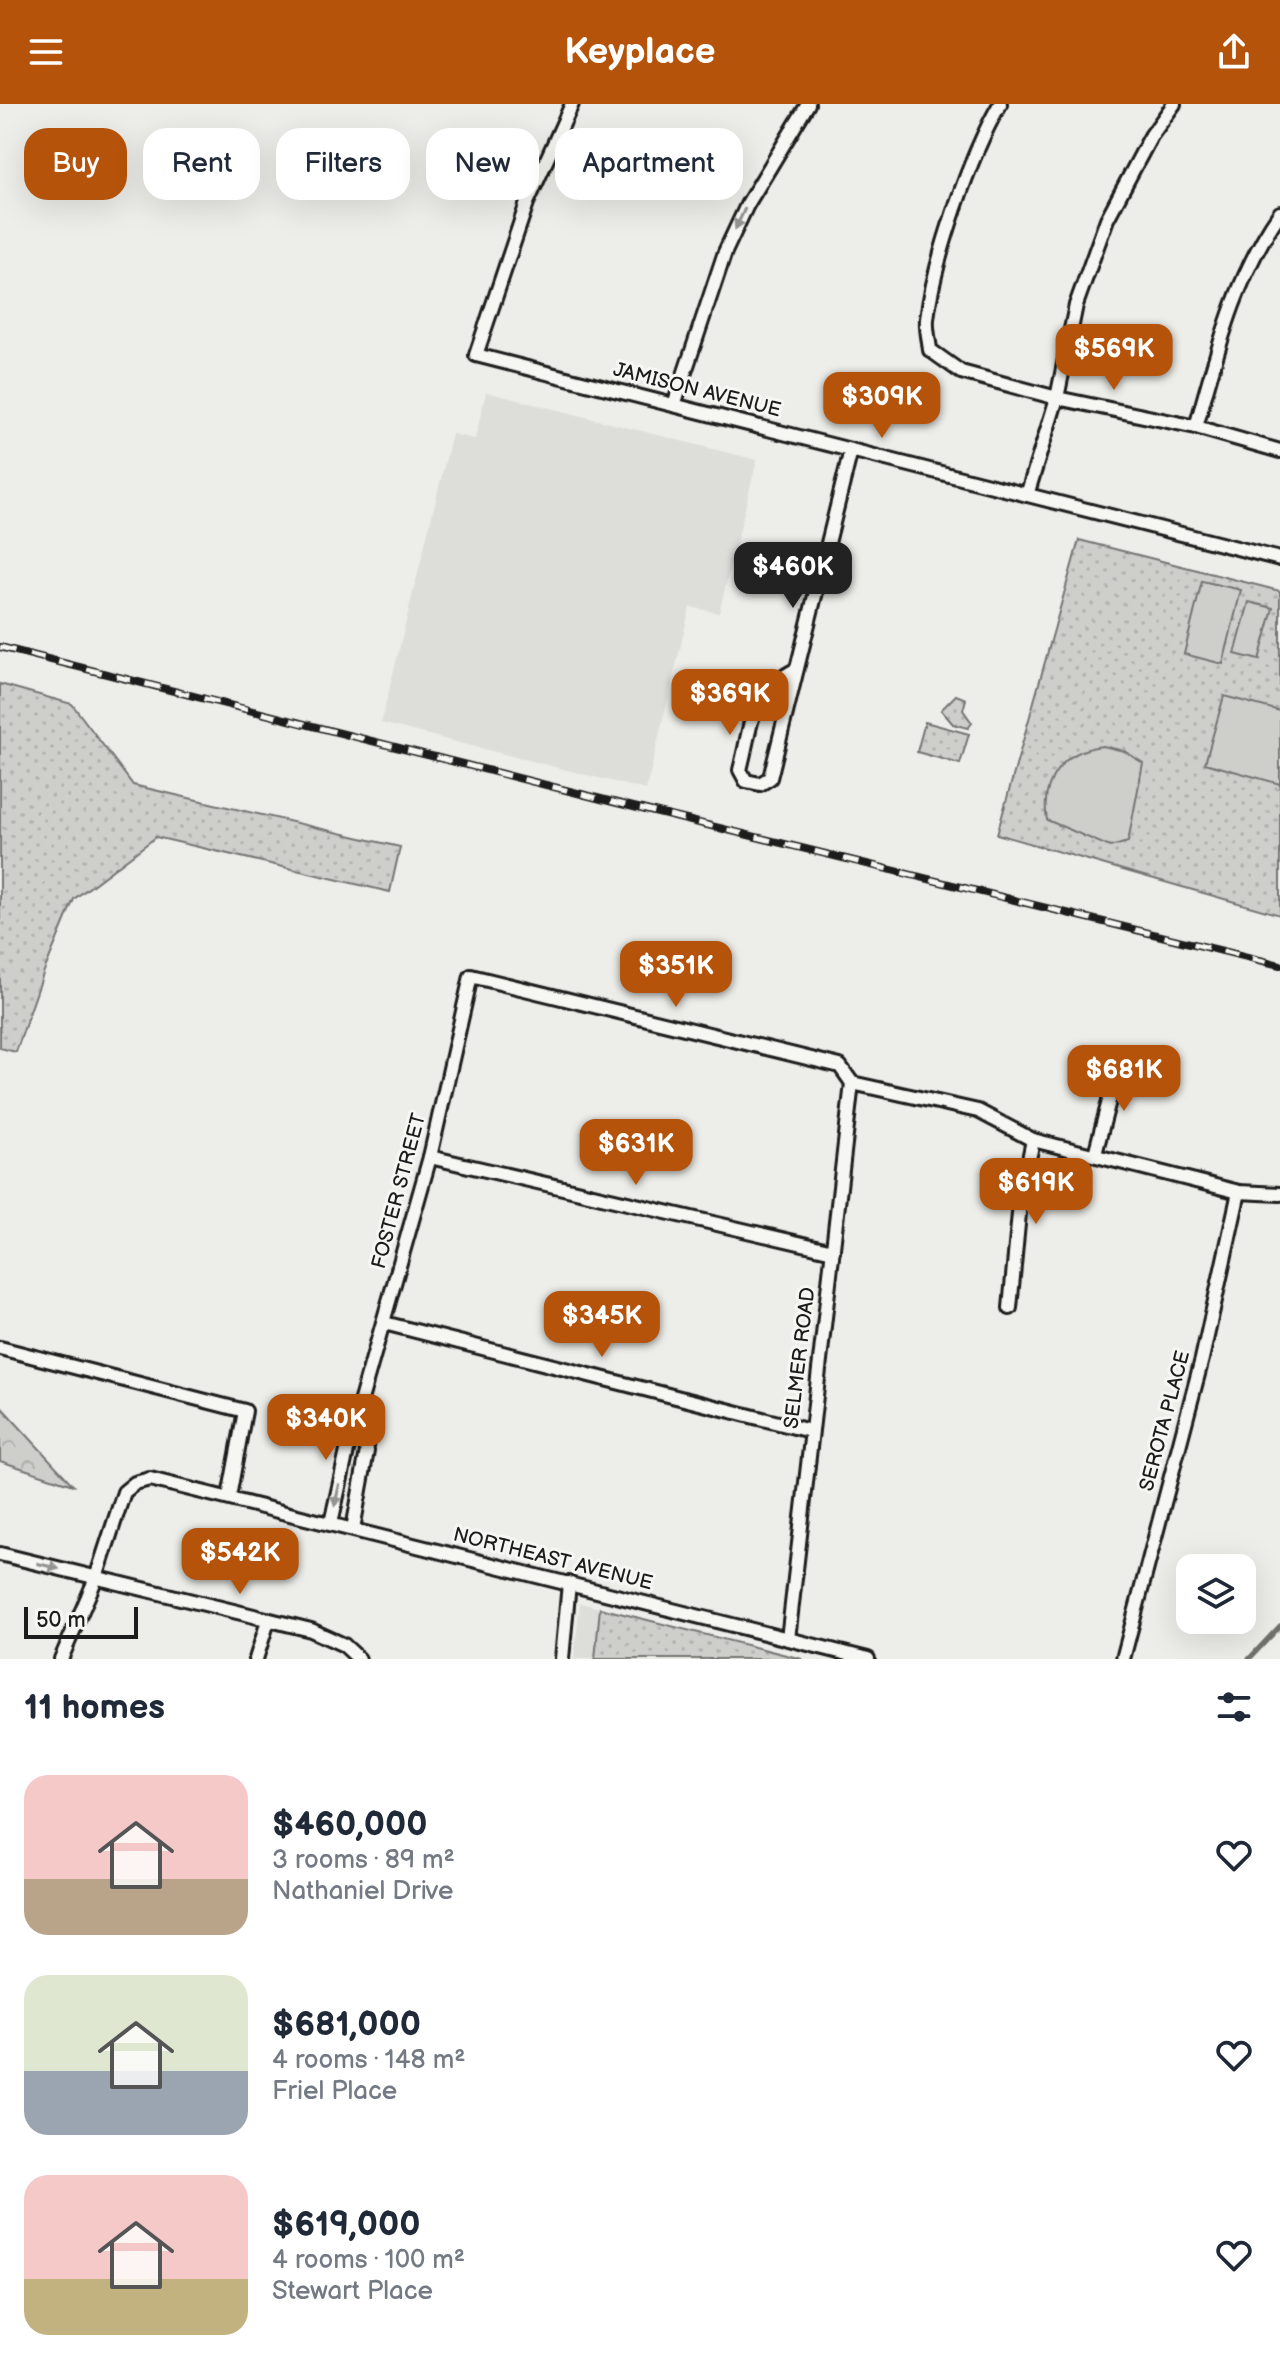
<!DOCTYPE html>
<html lang="en">
<head>
<meta charset="utf-8">
<style>
	:root { --surface:#fff; --page:#f6f6f7; --text:#1f2937; --muted:#747a83; --accent:#b45309 }
	body { margin:0; font-family:"Balsamiq Sans",sans-serif; background:var(--page); color:var(--text); height:100vh; display:flex; flex-direction:column; font-size:30px; white-space:nowrap }
	* { box-sizing:border-box; margin:0 }
	p { font-size:26px; color:var(--muted) }
	.icon { flex:none; width:44px; height:44px; fill:none; stroke:currentColor; stroke-width:2; stroke-linecap:round; stroke-linejoin:round }
	.map { position:relative; height:1555px; overflow:hidden }
	.details { display:flex; flex-direction:column; background:var(--surface); flex:1 }
	.details>* { flex:none }
	.guide { position:absolute; left:24px; top:24px; width:800px; height:72px; display:flex; gap:16px }
	.tools { position:absolute; left:1176px; top:1450px; display:grid; gap:16px }
	.tools a { display:grid; place-items:center; width:80px; height:80px; border-radius:16px; background:var(--surface); box-shadow:0 8px 32px #0002; font-size:40px }
	.scale { position:absolute; left:24px; bottom:20px; width:114px; box-sizing:border-box; padding-left:8px; border:4px solid #1c1c1c; border-top:0; font-size:22px; line-height:28px; white-space:nowrap; color:#1c1c1c; -webkit-text-stroke:6px #f6f6f2; paint-order:stroke }
	.price { position:absolute; translate:-50% -68px; padding:0 18px; border-radius:16px; background:var(--accent); color:#fff; font-size:26px; line-height:52px; filter:drop-shadow(0 2px 4px #0008) }
	.price::after { content:''; position:absolute; left:50%; top:48px; width:24px; height:18px; margin-left:-12px; background:inherit; clip-path:polygon(0 0,100% 0,50% 100%) }
	.price.selected { background:#222; color:#fff }
	ul { padding:0; list-style:none }
	li { display:flex; align-items:center; gap:24px; height:200px; padding:0 24px }
	li span { display:grid; place-items:center; flex:none; width:224px; height:160px; border-radius:24px; color:#555 }
	li>.icon { margin-inline-start:auto }
	span .icon { width:96px; height:96px; fill:#fffc; stroke-width:1 }
	li b { font-size:34px }
	h2 { display:flex; justify-content:space-between; align-items:center; height:96px; padding:0 24px; font-size:34px }
	.tag { padding:0 28px; border-radius:24px; background:var(--surface); box-shadow:0 8px 32px #0002; font-size:28px; line-height:72px }
	.tag.selected { background:var(--accent); color:#fff }
	header { display:flex; justify-content:space-between; align-items:center; height:104px; padding:0 24px; background:var(--accent); color:#fff; font-size:36px; font-weight:700 }
	.map>svg:first-child { display:block }
	.built { fill:#ddddda }
	.grass { fill:url(#grass-dots); stroke:#757574; stroke-width:2 }
	.forest { fill:url(#forest-crowns); stroke:#757574; stroke-width:2 }
	.pitch { fill:#cececb; stroke:#757574; stroke-width:2 }
	.lines { fill:none; stroke-linecap:round; stroke-linejoin:round }
	.stream { stroke:#6f6f6d; stroke-width:5 }
	.street-casing { stroke:#1c1c1c; stroke-width:18 }
	.street { stroke:#f6f6f2; stroke-width:12 }
	.rail-casing { stroke:#1c1c1c; stroke-width:8 }
	.rail { stroke:#f6f6f2; stroke-width:5; stroke-dasharray:15; stroke-linecap:butt }
	.oneway { fill:#949492 }
	.labels { text-anchor:middle; dominant-baseline:central; stroke-width:6; stroke-linejoin:round; paint-order:stroke }
	.street-label { font-size:20px; fill:#1c1c1c; stroke:#f6f6f2 }
</style>
</head>
<body>
<header><svg class="icon" aria-label="menu" viewBox="0 0 24 24"><path d="M4 6h16M4 12h16M4 18h16"/></svg>Keyplace<svg class="icon" aria-label="share" viewBox="0 0 24 24"><path d="M12 15V3M7 8l5-5 5 5M5 13v7h14v-7"/></svg></header>
<div class="map">
<svg width="1280" height="1555" viewBox="0 0 1280 1555">
	<defs>
		<pattern id="grass-dots" width="8" height="8" patternUnits="userSpaceOnUse" patternTransform="scale(2)"><rect width="8" height="8" fill="#cececb"/><path d="M2 2h.1M6 6h.1" fill="none" stroke="#b0b0ae" stroke-width="1.8" stroke-linecap="round"/></pattern>
		<pattern id="forest-crowns" width="20" height="18" patternUnits="userSpaceOnUse" patternTransform="scale(2)"><rect width="20" height="18" fill="#cececb"/><path d="M2 6a3 3 0 1 1 6 0M12 15a3 3 0 1 1 6 0" fill="none" stroke="#b0b0ae"/></pattern>
	</defs>
	<rect width="100%" height="100%" fill="#edede9"/>
	<filter id="ink" filterUnits="userSpaceOnUse"><feTurbulence type="fractalNoise" baseFrequency=".0125" numOctaves="2"/><feDisplacementMap in="SourceGraphic" scale="16" xChannelSelector="R" yChannelSelector="G"/><feConvolveMatrix kernelMatrix="1 2 1 2 8 2 1 2 1" color-interpolation-filters="sRGB"/></filter>
	<g filter="url(#ink)">
		<!-- built -->
		<g class="built">
			<polygon points="486,288 757,356 719,509 690,503 646,686 381,619 452,330 475,335"/>
			<polygon points="580,1499 802,1555 574,1555"/>
		</g>
		<!-- grass -->
		<g class="grass">
			<polygon points="1079,436 1280,487 1280,811 997,730"/>
			<polygon points="0,580 72,600 133,681 400,743 390,788 156,733 74,795 44,867 16,948 0,944"/>
			<polygon points="956,591 966,595 963,606 972,619 968,624 953,620 941,606"/>
			<polygon points="925,618 969,630 960,660 917,648"/>
			<polygon points="600,1504 802,1555 595,1555"/>
		</g>
		<!-- forest -->
		<polygon class="forest" points="0,1301 4,1306 73,1381 0,1357"/>
		<!-- pitch -->
		<g class="pitch">
			<polygon points="1202,477 1241,486 1223,560 1184,550"/>
			<polygon points="1249,498 1273,504 1259,556 1235,550"/>
			<polygon points="1224,592 1280,607 1280,680 1205,659"/>
			<path d="M1103 642 1124 647 1143 659 1128 738 1110 743 1047 716C1040 677 1063 646 1103 642Z"/>
		</g>
		<g class="lines">
			<!-- stream -->
			<polyline class="stream" points="1249,1555 1280,1522"/>
			<!-- street casing -->
			<g class="street-casing">
				<g id="street">
					<polyline points="572,0 527,99 476,251 1280,455"/>
					<path d="M1000 0C970 51 934 156 927 215 926 225 929 236 930 246L961 268 1057 294 1196 323 1280 347"/>
					<polyline points="674,301 725,148 747,101 808,0"/>
					<path d="M1196 323C1217 249 1235 173 1280 109"/>
					<polyline points="1027,391 1057,294 1076,201 1107,115 1151,32 1174,0"/>
					<path d="M797 565C748 590 753 616 740 666L746 677 760 680 770 674 851 346"/>
					<polyline points="852,979 978,1007 1033,1036 1239,1088 1280,1090"/>
					<polyline points="1095,1050 1119,959"/>
					<polyline points="430,1053 833,1147"/>
					<polyline points="1010,1204 1020,1099 1033,1036"/>
					<polyline points="384,1219 810,1327"/>
					<polyline points="0,1244 245,1307 229,1393"/>
					<polyline points="331,1419 349,1338 430,1053 471,872 840,962 852,979"/>
					<polyline points="353,1425 367,1347 360,1311"/>
					<polyline points="0,1450 311,1526 344,1541 359,1555"/>
					<polyline points="788,1535 852,979"/>
					<polyline points="61,1555 96,1474 124,1388 135,1379 150,1375 868,1555"/>
					<polyline points="256,1555 268,1517"/>
					<polyline points="562,1555 569,1479"/>
					<polyline points="1123,1555 1202,1255 1239,1088"/>
				</g>
			</g>
			<!-- street -->
			<use href="#street" class="street"/>
			<!-- rail casing -->
			<g class="rail-casing">
				<polyline id="rail" points="0,543 609,697 1280,861"/>
			</g>
			<!-- rail -->
			<use href="#rail" class="rail"/>
		</g>
		<!-- one-way arrows -->
		<defs><path id="oneway-solid" d="M-6-.8H1V-3.2L6.5 0L1 3.2V.8H-6Z" transform="scale(2)"/></defs>
		<g class="oneway">
			<use href="#oneway-solid" transform="translate(740 115) rotate(115)"/>
			<use href="#oneway-solid" transform="translate(337 1391) rotate(103)"/>
			<use href="#oneway-solid" transform="translate(48 1462) rotate(14)"/>
		</g>
	</g>
	<g class="labels">
		<!-- street labels -->
		<g class="street-label">
			<text transform="translate(697 286) rotate(14)">JAMISON AVENUE</text>
			<text transform="translate(399 1087) rotate(-75)">FOSTER STREET</text>
			<text transform="translate(800 1254) rotate(-83)">SELMER ROAD</text>
			<text transform="translate(1165 1317) rotate(-75)">SEROTA PLACE</text>
			<text transform="translate(553 1455) rotate(14)">NORTHEAST AVENUE</text>
		</g>
	</g>
</svg>
<div class="tools">
<a><svg class="icon" aria-label="layers" viewBox="0 0 24 24"><path d="M12 4l9 5-9 5-9-5zM3 14l9 5 9-5"/></svg></a>
</div>
<div class="scale">50 m</div>
<b class="price" style="left:1114px;top:288px">$569K</b>
<b class="price" style="left:882px;top:336px">$309K</b>
<b class="price selected" style="left:793px;top:506px">$460K</b>
<b class="price" style="left:730px;top:633px">$369K</b>
<b class="price" style="left:676px;top:905px">$351K</b>
<b class="price" style="left:1124px;top:1009px">$681K</b>
<b class="price" style="left:636px;top:1083px">$631K</b>
<b class="price" style="left:1036px;top:1122px">$619K</b>
<b class="price" style="left:602px;top:1255px">$345K</b>
<b class="price" style="left:326px;top:1358px">$340K</b>
<b class="price" style="left:240px;top:1492px">$542K</b>
<div class="guide">
<a class="tag selected">Buy</a>
<a class="tag">Rent</a>
<a class="tag">Filters</a>
<a class="tag">New</a>
<a class="tag">Apartment</a>
</div>
</div>
<section class="details">
<h2>11 homes<svg class="icon" aria-label="filters" viewBox="0 0 24 24"><path d="M4 7h16M4 17h16"/><circle cx="9" cy="7" r="2"/><circle cx="15" cy="17" r="2"/></svg></h2>
<ul>
<li><span style="background:linear-gradient(#f6c9c9 65%,#b9a48a 0)"><svg class="icon" aria-label="home" viewBox="0 0 24 24"><path d="M3 11l9-7 9 7M6 9v11h12V9"/></svg></span><div><b>$460,000</b><p>3 rooms · 89 m²</p><p>Nathaniel Drive</p></div><svg class="icon" aria-label="heart" viewBox="0 0 24 24"><path d="M12 20l-8-8c-3-5 5-10 8-4 3-6 11-1 8 4z"/></svg></li>
<li><span style="background:linear-gradient(#dfe7d0 60%,#9aa5b1 0)"><svg class="icon" aria-label="home" viewBox="0 0 24 24"><path d="M3 11l9-7 9 7M6 9v11h12V9"/></svg></span><div><b>$681,000</b><p>4 rooms · 148 m²</p><p>Friel Place</p></div><svg class="icon" aria-label="heart" viewBox="0 0 24 24"><path d="M12 20l-8-8c-3-5 5-10 8-4 3-6 11-1 8 4z"/></svg></li>
<li><span style="background:linear-gradient(#f6c9c9 65%,#c2b280 0)"><svg class="icon" aria-label="home" viewBox="0 0 24 24"><path d="M3 11l9-7 9 7M6 9v11h12V9"/></svg></span><div><b>$619,000</b><p>4 rooms · 100 m²</p><p>Stewart Place</p></div><svg class="icon" aria-label="heart" viewBox="0 0 24 24"><path d="M12 20l-8-8c-3-5 5-10 8-4 3-6 11-1 8 4z"/></svg></li>
</ul>
</section>
</body>
</html>
